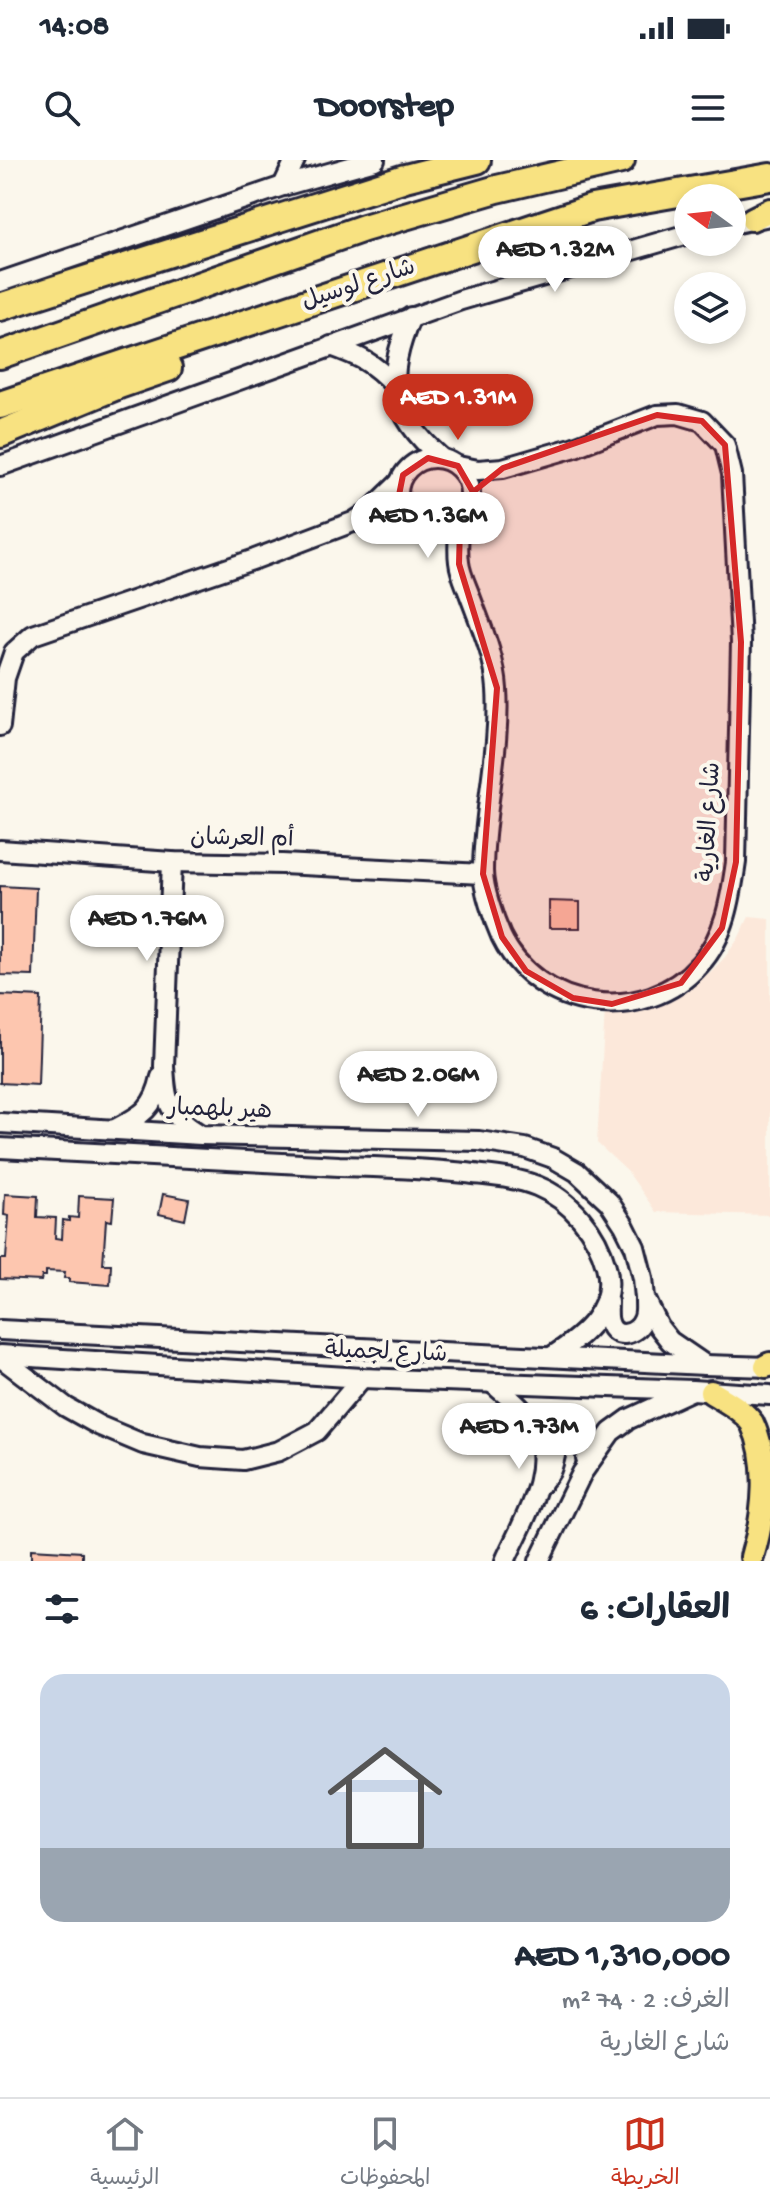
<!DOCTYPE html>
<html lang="ar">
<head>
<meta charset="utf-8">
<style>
	:root { --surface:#fff; --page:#f2f2f3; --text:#1f2937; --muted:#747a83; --line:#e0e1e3; --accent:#c8321e }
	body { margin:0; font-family:"Gochi Hand","Playpen Sans Arabic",sans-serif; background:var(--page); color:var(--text); direction:rtl; height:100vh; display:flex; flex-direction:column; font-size:30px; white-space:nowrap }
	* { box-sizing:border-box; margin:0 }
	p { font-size:26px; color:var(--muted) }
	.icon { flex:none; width:44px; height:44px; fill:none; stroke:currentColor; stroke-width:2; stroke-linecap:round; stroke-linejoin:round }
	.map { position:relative; height:1401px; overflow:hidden; direction:ltr }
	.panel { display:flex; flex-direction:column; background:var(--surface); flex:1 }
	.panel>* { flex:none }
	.needle { width:52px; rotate:285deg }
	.fabs { position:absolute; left:674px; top:24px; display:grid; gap:16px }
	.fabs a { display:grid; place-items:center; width:72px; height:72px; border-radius:50%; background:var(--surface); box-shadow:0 4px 12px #0003; font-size:40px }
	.price { position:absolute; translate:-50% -68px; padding:0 18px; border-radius:28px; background:#fff; color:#222; font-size:26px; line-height:52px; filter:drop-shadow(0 2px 4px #0008) }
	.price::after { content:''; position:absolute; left:50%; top:48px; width:24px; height:18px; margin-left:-12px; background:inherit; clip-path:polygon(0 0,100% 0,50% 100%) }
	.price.active { background:var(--accent); color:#fff }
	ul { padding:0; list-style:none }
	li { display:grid; align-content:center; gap:16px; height:424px; padding:0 40px }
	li+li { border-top:2px solid var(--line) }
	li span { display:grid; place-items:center; height:248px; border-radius:24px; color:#555 }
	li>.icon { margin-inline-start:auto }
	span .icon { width:144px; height:144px; fill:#fffc; stroke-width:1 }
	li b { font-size:34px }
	h2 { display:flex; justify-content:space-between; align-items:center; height:96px; padding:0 40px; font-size:34px }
	.status { display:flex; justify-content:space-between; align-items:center; height:56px; padding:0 40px; background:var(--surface); direction:ltr }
	.status svg { height:22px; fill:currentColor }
	header { display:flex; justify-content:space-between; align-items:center; height:104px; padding:0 40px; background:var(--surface); font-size:36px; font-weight:700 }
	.dock { display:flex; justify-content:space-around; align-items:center; height:112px; border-top:2px solid var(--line); background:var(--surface); font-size:22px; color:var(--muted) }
	.dock a { display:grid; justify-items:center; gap:4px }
	.dock .active { color:var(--accent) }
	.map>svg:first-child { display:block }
	.built { fill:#fce8da }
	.building { fill:#fdc6af; stroke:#22223b; stroke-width:2 }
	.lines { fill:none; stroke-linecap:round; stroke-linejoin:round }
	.minor-casing { stroke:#22223b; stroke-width:24 }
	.major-casing { stroke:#22223b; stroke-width:28 }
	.highway-casing { stroke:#22223b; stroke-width:32 }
	.minor { stroke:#fbf7ec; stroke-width:18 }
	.major { stroke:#f8e281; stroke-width:22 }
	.highway { stroke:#f8e281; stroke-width:26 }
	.marked { fill:#d62828; fill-opacity:0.2; stroke:#d62828; stroke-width:6; stroke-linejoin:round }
	.labels { text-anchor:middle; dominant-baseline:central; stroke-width:8; stroke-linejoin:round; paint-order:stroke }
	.street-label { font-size:24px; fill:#22223b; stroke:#fbf7ec }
</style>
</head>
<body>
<div class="status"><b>14:08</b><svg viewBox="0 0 49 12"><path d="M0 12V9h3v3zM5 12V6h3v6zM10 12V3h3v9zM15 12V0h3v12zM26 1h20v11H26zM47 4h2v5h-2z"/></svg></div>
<header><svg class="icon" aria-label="menu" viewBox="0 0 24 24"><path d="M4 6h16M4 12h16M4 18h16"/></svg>Doorstep<svg class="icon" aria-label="search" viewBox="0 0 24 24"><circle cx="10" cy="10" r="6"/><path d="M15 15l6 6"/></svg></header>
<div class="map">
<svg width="770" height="1401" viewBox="0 0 770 1401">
	<rect width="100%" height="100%" fill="#fbf7ec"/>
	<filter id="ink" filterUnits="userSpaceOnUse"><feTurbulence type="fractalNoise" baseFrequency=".0125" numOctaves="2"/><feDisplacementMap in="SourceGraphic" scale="16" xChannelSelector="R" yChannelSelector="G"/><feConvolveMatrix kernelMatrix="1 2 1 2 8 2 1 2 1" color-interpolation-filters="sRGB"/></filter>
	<g filter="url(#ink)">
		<!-- built -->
		<polygon class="built" points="749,757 770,759 770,1055 656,1052 628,1012 597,983 605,850 659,842 684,831 712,811 725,797 738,779"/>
		<!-- building -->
		<g class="building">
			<polygon points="0,726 36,728 33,816 0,815"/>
			<polygon points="549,741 580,742 580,768 549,768"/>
			<polygon points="0,835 41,837 38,925 0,923"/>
			<polygon points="5,1034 38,1036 37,1057 56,1058 55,1078 62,1079 63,1060 69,1061 69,1057 78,1058 79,1036 114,1038 112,1061 106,1060 103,1104 111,1104 110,1125 69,1122 69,1118 64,1118 65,1112 46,1111 46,1116 42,1116 41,1121 0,1119 0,1099 6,1099 9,1056 4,1055"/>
			<polygon points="163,1034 189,1039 185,1060 159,1054"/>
			<polygon points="31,1389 82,1392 82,1401 31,1401"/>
		</g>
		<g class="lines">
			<!-- minor casing -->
			<g class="minor-casing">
				<g id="minor">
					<polyline points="283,26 295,0"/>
					<polyline points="732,64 765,57"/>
					<polyline points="0,122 283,26 375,0"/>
					<path d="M411 157C384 219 390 252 440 297"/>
					<path d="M331 186C359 196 374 203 394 225"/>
					<circle cx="434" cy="334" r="36"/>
					<polyline points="0,306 461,140 688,74"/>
					<path d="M458 306 478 310 503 308 572 288 657 255 678 254 702 261 725 285 732 314 741 482 736 702C731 737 725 777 700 804 645 867 537 852 501 776 494 760 483 729 483 711 483 652 501 589 497 529 495 497 481 466 470 436 466 425 460 413 459 402 457 388 459 373 460 359"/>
					<polyline points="355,362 389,359 411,361"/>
					<polyline points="0,566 5,518 14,492 33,475 255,399 353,362 370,351 399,323"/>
					<polyline points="0,690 172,702 282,704 483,714"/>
					<path d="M172 702 164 906C166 941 167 954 198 973"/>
					<polyline points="0,963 201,975 479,981 525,988 553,998 577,1012 609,1042 624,1065 635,1087 643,1118 645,1138 659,1167 670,1181 705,1205"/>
					<path d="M115 969C142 955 154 949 161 917"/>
					<path d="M0 988C113 995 226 1001 339 1006 381 1007 424 1009 466 1013 490 1016 514 1017 537 1026 571 1040 597 1072 606 1106 618 1149 582 1177 551 1197"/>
					<path d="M608 1142C608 1148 607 1156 609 1162 614 1181 637 1175 643 1160 646 1154 645 1148 645 1141"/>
					<polyline points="0,1170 705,1205 770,1207"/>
					<polyline points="0,1195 362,1218 692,1230 770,1235"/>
					<polyline points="0,1197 66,1247 100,1266 143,1284 200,1297 243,1300 279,1291 317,1271 362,1218"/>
					<path d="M492 1223C507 1236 525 1249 534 1267 557 1310 522 1362 505 1401"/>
					<path d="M542 1323C544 1319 548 1316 550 1312 557 1299 555 1271 572 1267 582 1264 587 1270 592 1279L586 1299"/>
					<polyline points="539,1401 582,1313 611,1272 629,1259 690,1231"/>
				</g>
			</g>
			<!-- major casing -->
			<g class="major-casing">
				<g id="major">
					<polyline points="752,59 770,50"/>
					<polyline points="766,1206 770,1204"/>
					<path d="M711 1232C725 1241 742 1249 752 1263 770 1301 765 1354 752 1397"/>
				</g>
			</g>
			<!-- highway casing -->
			<g class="highway-casing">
				<g id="highway">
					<polyline points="0,147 405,18 477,0"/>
					<polyline points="0,195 364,68 497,29 621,0"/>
					<polyline points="0,245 592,48 770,17"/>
					<polyline points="0,274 119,225 168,208"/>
				</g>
			</g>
			<!-- minor -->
			<use href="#minor" class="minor"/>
			<!-- major -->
			<use href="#major" class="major"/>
			<!-- highway -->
			<use href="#highway" class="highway"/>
		</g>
	</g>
	<!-- marked area -->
	<path class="marked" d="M657 255 702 261 725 285 741 482 736 702 722 768 681 823 612 844 573 838 526 811 502 777 483 714 497 528 459 404 460 367 435 370 411 361 398 340 403 315 428 298 458 306 473 332 503 308Z"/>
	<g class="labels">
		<!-- street labels -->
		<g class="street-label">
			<text transform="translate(359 126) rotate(-18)">شارع لوسيل</text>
			<text transform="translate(711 662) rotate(-87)">شارع الغارية</text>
			<text transform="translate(242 680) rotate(1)">أم العرشان</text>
			<text transform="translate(220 951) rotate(2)">هير بلهمبار</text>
			<text transform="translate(386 1194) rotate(2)">شارع لجميلة</text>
		</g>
	</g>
</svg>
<div class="fabs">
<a><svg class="needle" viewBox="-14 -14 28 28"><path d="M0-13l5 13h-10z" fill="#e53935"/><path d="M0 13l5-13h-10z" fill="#747a83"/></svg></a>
<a><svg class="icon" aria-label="layers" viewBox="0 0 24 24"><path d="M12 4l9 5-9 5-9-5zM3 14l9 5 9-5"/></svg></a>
</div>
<b class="price" style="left:555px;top:134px">AED 1.32M</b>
<b class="price active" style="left:458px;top:282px">AED 1.31M</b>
<b class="price" style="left:428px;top:400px">AED 1.36M</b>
<b class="price" style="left:147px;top:803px">AED 1.76M</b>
<b class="price" style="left:418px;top:959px">AED 2.06M</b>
<b class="price" style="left:519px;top:1311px">AED 1.73M</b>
</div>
<section class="panel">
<h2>العقارات: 6<svg class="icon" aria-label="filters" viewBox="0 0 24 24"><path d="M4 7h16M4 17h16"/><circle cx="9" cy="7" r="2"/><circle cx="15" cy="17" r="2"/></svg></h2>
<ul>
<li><span style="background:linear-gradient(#c9d6e8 70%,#9aa5b1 0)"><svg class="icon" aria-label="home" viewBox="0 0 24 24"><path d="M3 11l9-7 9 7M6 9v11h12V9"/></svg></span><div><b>AED 1,310,000</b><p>الغرف: 2 · 74 m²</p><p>شارع الغارية</p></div></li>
</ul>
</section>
<nav class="dock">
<a class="active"><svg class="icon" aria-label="map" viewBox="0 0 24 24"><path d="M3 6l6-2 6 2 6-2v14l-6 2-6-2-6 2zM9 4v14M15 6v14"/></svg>الخريطة</a>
<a><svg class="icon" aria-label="saved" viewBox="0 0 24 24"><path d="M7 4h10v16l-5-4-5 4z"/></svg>المحفوظات</a>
<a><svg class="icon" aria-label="home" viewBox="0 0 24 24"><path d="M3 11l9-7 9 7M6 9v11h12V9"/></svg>الرئيسية</a>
</nav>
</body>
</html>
